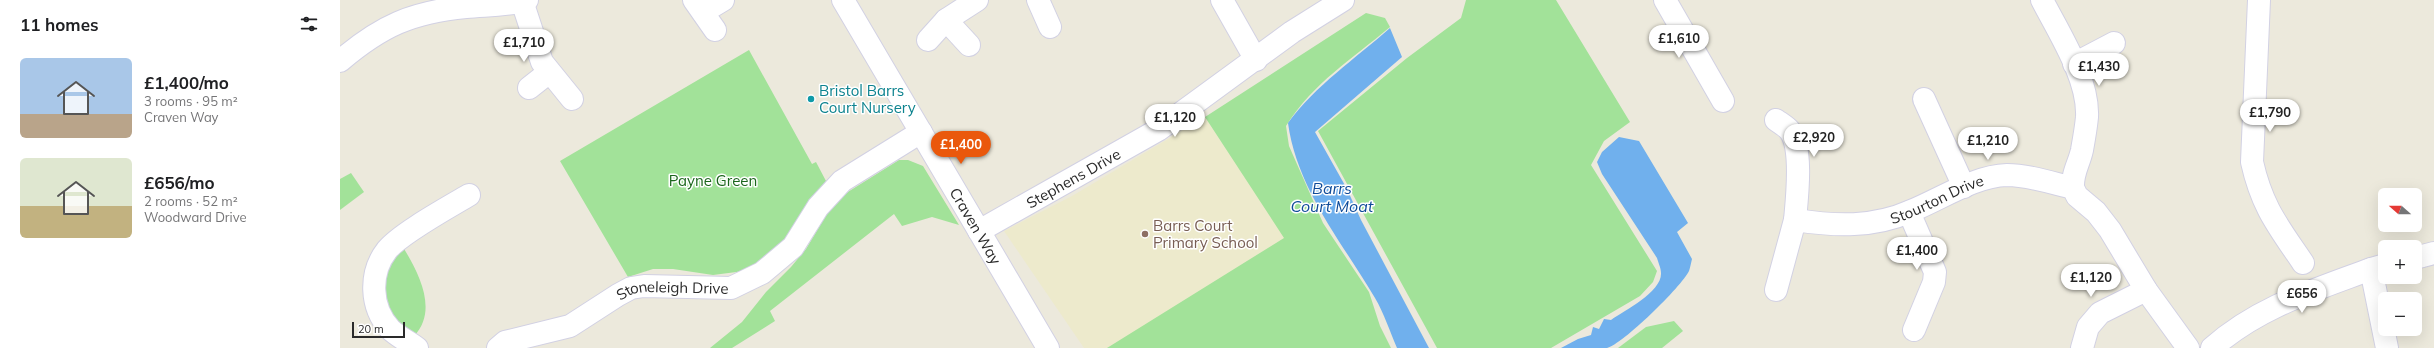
<!DOCTYPE html>
<html lang="en">
<head>
<meta charset="utf-8">
<style>
	:root { --surface:#fff; --page:#f6f6f6; --text:#202124; --muted:#757577; --accent:#ea580c }
	body { margin:0; font-family:Mulish,sans-serif; background:var(--page); color:var(--text); height:100vh; display:flex; flex-direction:column; font-size:15px; white-space:nowrap }
	* { box-sizing:border-box; margin:0 }
	p { font-size:13px; color:var(--muted) }
	.icon { flex:none; width:22px; height:22px; fill:none; stroke:currentColor; stroke-width:2; stroke-linecap:round; stroke-linejoin:round }
	.map { position:relative; flex:1; overflow:hidden }
	.drawer { display:flex; flex-direction:column; background:var(--surface); width:340px }
	.drawer>* { flex:none }
	.needle { width:26px; rotate:291deg }
	.controls { position:absolute; left:2038px; top:188px; display:grid; gap:8px }
	.controls a { display:grid; place-items:center; width:44px; height:44px; border-radius:6px; background:var(--surface); box-shadow:0 4px 16px #0002; font-size:20px }
	.scale { position:absolute; left:12px; bottom:10px; width:53px; box-sizing:border-box; padding-left:4px; border:2px solid #2a2a2a; border-top:0; font-size:11px; line-height:14px; white-space:nowrap; color:#2a2a2a; -webkit-text-stroke:3px #fff; paint-order:stroke }
	.price { position:absolute; translate:-50% -34px; padding:0 9px; border-radius:14px; background:#fff; color:#222; font-size:13px; line-height:26px; filter:drop-shadow(0 1px 2px #0008) }
	.price::after { content:''; position:absolute; left:50%; top:24px; width:12px; height:9px; margin-left:-6px; background:inherit; clip-path:polygon(0 0,100% 0,50% 100%) }
	.price.current { background:var(--accent); color:#fff }
	ul { padding:0; list-style:none }
	li { display:flex; align-items:center; gap:12px; height:100px; padding:0 20px }
	li span { display:grid; place-items:center; flex:none; width:112px; height:80px; border-radius:6px; color:#555 }
	li>.icon { margin-inline-start:auto }
	span .icon { width:48px; height:48px; fill:#fffc; stroke-width:1 }
	li b { font-size:17px }
	h2 { display:flex; justify-content:space-between; align-items:center; height:48px; padding:0 20px; font-size:17px }
	main { display:flex; flex:1; min-height:0 }
	.map>svg:first-child { display:block }
	.education { fill:#edeacc }
	.green { fill:#a2e299 }
	.water { fill:#70b0ed }
	.lines { fill:none; stroke-linecap:round; stroke-linejoin:round }
	.minor-casing { stroke:#d2d1e3; stroke-width:24 }
	.minor { stroke:#fff; stroke-width:22 }
	.culture-dot { fill:#0f9aa8; stroke:#fff; stroke-width:1.5 }
	.education-dot { fill:#8d6e63; stroke:#fff; stroke-width:1.5 }
	.labels { text-anchor:middle; dominant-baseline:central; stroke-width:3; stroke-linejoin:round; paint-order:stroke }
	.culture-label { font-size:15px; fill:#0d838f; stroke:#fff; text-anchor:start }
	.street-label { font-size:15px; fill:#2a2a2a; stroke:#fff }
	.park-label { font-size:15px; fill:#1b661c; stroke:#fff }
	.education-label { font-size:15px; fill:#785e54; stroke:#fff; text-anchor:start }
	.water-label { font-size:16px; font-style:italic; fill:#0f4b99; stroke:#fff }
</style>
</head>
<body>
<main>
<section class="drawer">
<h2>11 homes<svg class="icon" aria-label="filters" viewBox="0 0 24 24"><path d="M4 7h16M4 17h16"/><circle cx="9" cy="7" r="2"/><circle cx="15" cy="17" r="2"/></svg></h2>
<ul>
<li><span style="background:linear-gradient(#a9c7e8 70%,#b9a48a 0)"><svg class="icon" aria-label="home" viewBox="0 0 24 24"><path d="M3 11l9-7 9 7M6 9v11h12V9"/></svg></span><div><b>£1,400/mo</b><p>3 rooms · 95 m²</p><p>Craven Way</p></div></li>
<li><span style="background:linear-gradient(#dfe7d0 60%,#c2b280 0)"><svg class="icon" aria-label="home" viewBox="0 0 24 24"><path d="M3 11l9-7 9 7M6 9v11h12V9"/></svg></span><div><b>£656/mo</b><p>2 rooms · 52 m²</p><p>Woodward Drive</p></div></li>
</ul>
</section>
<div class="map">
<svg width="2094" height="348" viewBox="0 0 2094 348">
	<rect width="100%" height="100%" fill="#ece9dc"/>
	<!-- education -->
	<polygon class="education" points="865,117 945,238 959,348 744,348 664,231 732,196"/>
	<!-- green -->
	<g class="green">
		<polygon points="1126,0 1216,0 1290,122 1264,141 1251,165 1317,271 1313,282 1300,296 1211,348 1097,348 978,131 1067,58 1121,18"/>
		<path d="M1026 13 1045 18 1050 27C1011 60 974 82 946 126L949 146 983 223 1029 292 1040 326 1051 348H767L944 238 865 117Z"/>
		<polygon points="409,50 472,164 476,162 486,181 452,234 412,270 373,275 333,269 313,269 288,277 220,161"/>
		<polygon points="559,160 568,160 583,166 619,225 592,217 562,226 554,214 430,311 435,321 392,348 370,348 402,322 426,292 451,267 466,249 488,212 503,195"/>
		<polygon points="11,173 24,192 0,210 0,179"/>
		<path d="M63 247C78 272 99 310 74 336 52 321 36 296 45 269 48 261 58 253 63 247Z"/>
		<polygon points="1334,321 1343,331 1322,348 1278,348 1306,327"/>
	</g>
	<!-- water -->
	<g class="water">
		<path d="M1050 28 1062 57 975 132 1007 189 1021 220 1089 348H1057C1050 332 1044 313 1035 298 1002 242 957 189 948 123 976 85 1015 59 1050 28Z"/>
		<path d="M1279 137 1299 141 1348 223 1337 232 1352 259C1351 263 1350 268 1349 271 1342 286 1282 345 1267 348 1253 348 1235 348 1221 348L1238 339 1251 335 1253 327 1259 329 1264 319 1271 320C1285 310 1322 292 1321 273 1321 268 1318 262 1317 258L1262 174 1257 162 1262 152Z"/>
	</g>
	<g class="lines">
		<!-- minor casing -->
		<g class="minor-casing">
			<g id="minor">
				<polyline points="354,0 375,30"/>
				<path id="s1" d="M503 0 708 348"/>
				<polyline points="698,0 710,27"/>
				<polyline points="882,0 916,60"/>
				<polyline points="1325,0 1383,101"/>
				<path d="M1702 0C1719 33 1749 79 1747 117 1746 128 1744 139 1742 150 1739 164 1732 173 1733 188"/>
				<path d="M1919 0 1912 162C1922 207 1938 226 1963 263"/>
				<polyline points="182,1 202,62 232,99"/>
				<polyline points="363,12 383,0"/>
				<polyline points="606,20 629,45"/>
				<polyline points="588,40 606,20 637,0"/>
				<path d="M0 61C41 26 72 12 126 7 146 5 168 6 187 0"/>
				<polyline points="1734,64 1774,43"/>
				<polyline points="189,88 208,73"/>
				<polyline points="1584,99 1624,187"/>
				<path d="M1436 120C1440 123 1447 127 1450 131 1463 149 1457 198 1455 220"/>
				<polyline points="1569,212 1595,272 1594,282 1574,330"/>
				<path id="s2" d="M639 231 818 130 952 32 1003 0"/>
				<polyline points="2075,258 2094,253"/>
				<polyline points="2031,269 2047,348"/>
				<path id="s3" d="M1436 290 1455 220C1495 226 1533 228 1571 211 1601 199 1634 176 1667 175 1688 175 1712 183 1733 188L1737 196 1756 212 1770 230 1806 290 1848 348"/>
				<path d="M77 348C69 342 57 336 50 329 30 307 29 273 47 250 61 233 109 207 129 195"/>
				<path id="s4" d="M158 348 165 342 230 326 278 295 291 288 304 286 391 288 422 273 453 247 478 207 502 181 581 132"/>
				<polyline points="1742,348 1748,327 1760,313 1806,290"/>
				<path d="M1872 348C1918 307 1975 290 2031 269L2045 265"/>
			</g>
		</g>
		<!-- minor -->
		<use href="#minor" class="minor"/>
	</g>
	<!-- markers -->
	<circle class="culture-dot" cx="471" cy="99" r="4"/>
	<circle class="education-dot" cx="805" cy="234" r="4"/>
	<g class="labels">
		<!-- culture labels -->
		<g class="culture-label">
			<text x="479" y="90">Bristol Barrs<tspan x="479" dy="17">Court Nursery</tspan></text>
		</g>
		<!-- street labels -->
		<g class="street-label">
			<text stroke="none"><textPath href="#s2" startOffset="108">Stephens Drive</textPath></text>
			<text stroke="none"><textPath href="#s3" startOffset="219">Stourton Drive</textPath></text>
			<text stroke="none"><textPath href="#s1" startOffset="262">Craven Way</textPath></text>
			<text stroke="none"><textPath href="#s4" startOffset="189">Stoneleigh Drive</textPath></text>
		</g>
		<!-- park labels -->
		<g class="park-label">
			<text x="373" y="180">Payne Green</text>
		</g>
		<!-- education labels -->
		<g class="education-label">
			<text x="813" y="225">Barrs Court<tspan x="813" dy="17">Primary School</tspan></text>
		</g>
		<!-- water labels -->
		<g class="water-label">
			<text x="992" y="188">Barrs<tspan x="992" dy="18">Court Moat</tspan></text>
		</g>
	</g>
</svg>
<div class="controls">
<a><svg class="needle" viewBox="-14 -14 28 28"><path d="M0-13l5 13h-10z" fill="#e53935"/><path d="M0 13l5-13h-10z" fill="#757577"/></svg></a>
<a>+</a>
<a>−</a>
</div>
<div class="scale">20 m</div>
<b class="price" style="left:1339px;top:59px">£1,610</b>
<b class="price" style="left:184px;top:63px">£1,710</b>
<b class="price" style="left:1759px;top:87px">£1,430</b>
<b class="price" style="left:1930px;top:133px">£1,790</b>
<b class="price" style="left:835px;top:138px">£1,120</b>
<b class="price" style="left:1474px;top:158px">£2,920</b>
<b class="price" style="left:1648px;top:161px">£1,210</b>
<b class="price current" style="left:621px;top:165px">£1,400</b>
<b class="price" style="left:1577px;top:271px">£1,400</b>
<b class="price" style="left:1751px;top:298px">£1,120</b>
<b class="price" style="left:1962px;top:314px">£656</b>
</div>
</main>
</body>
</html>
